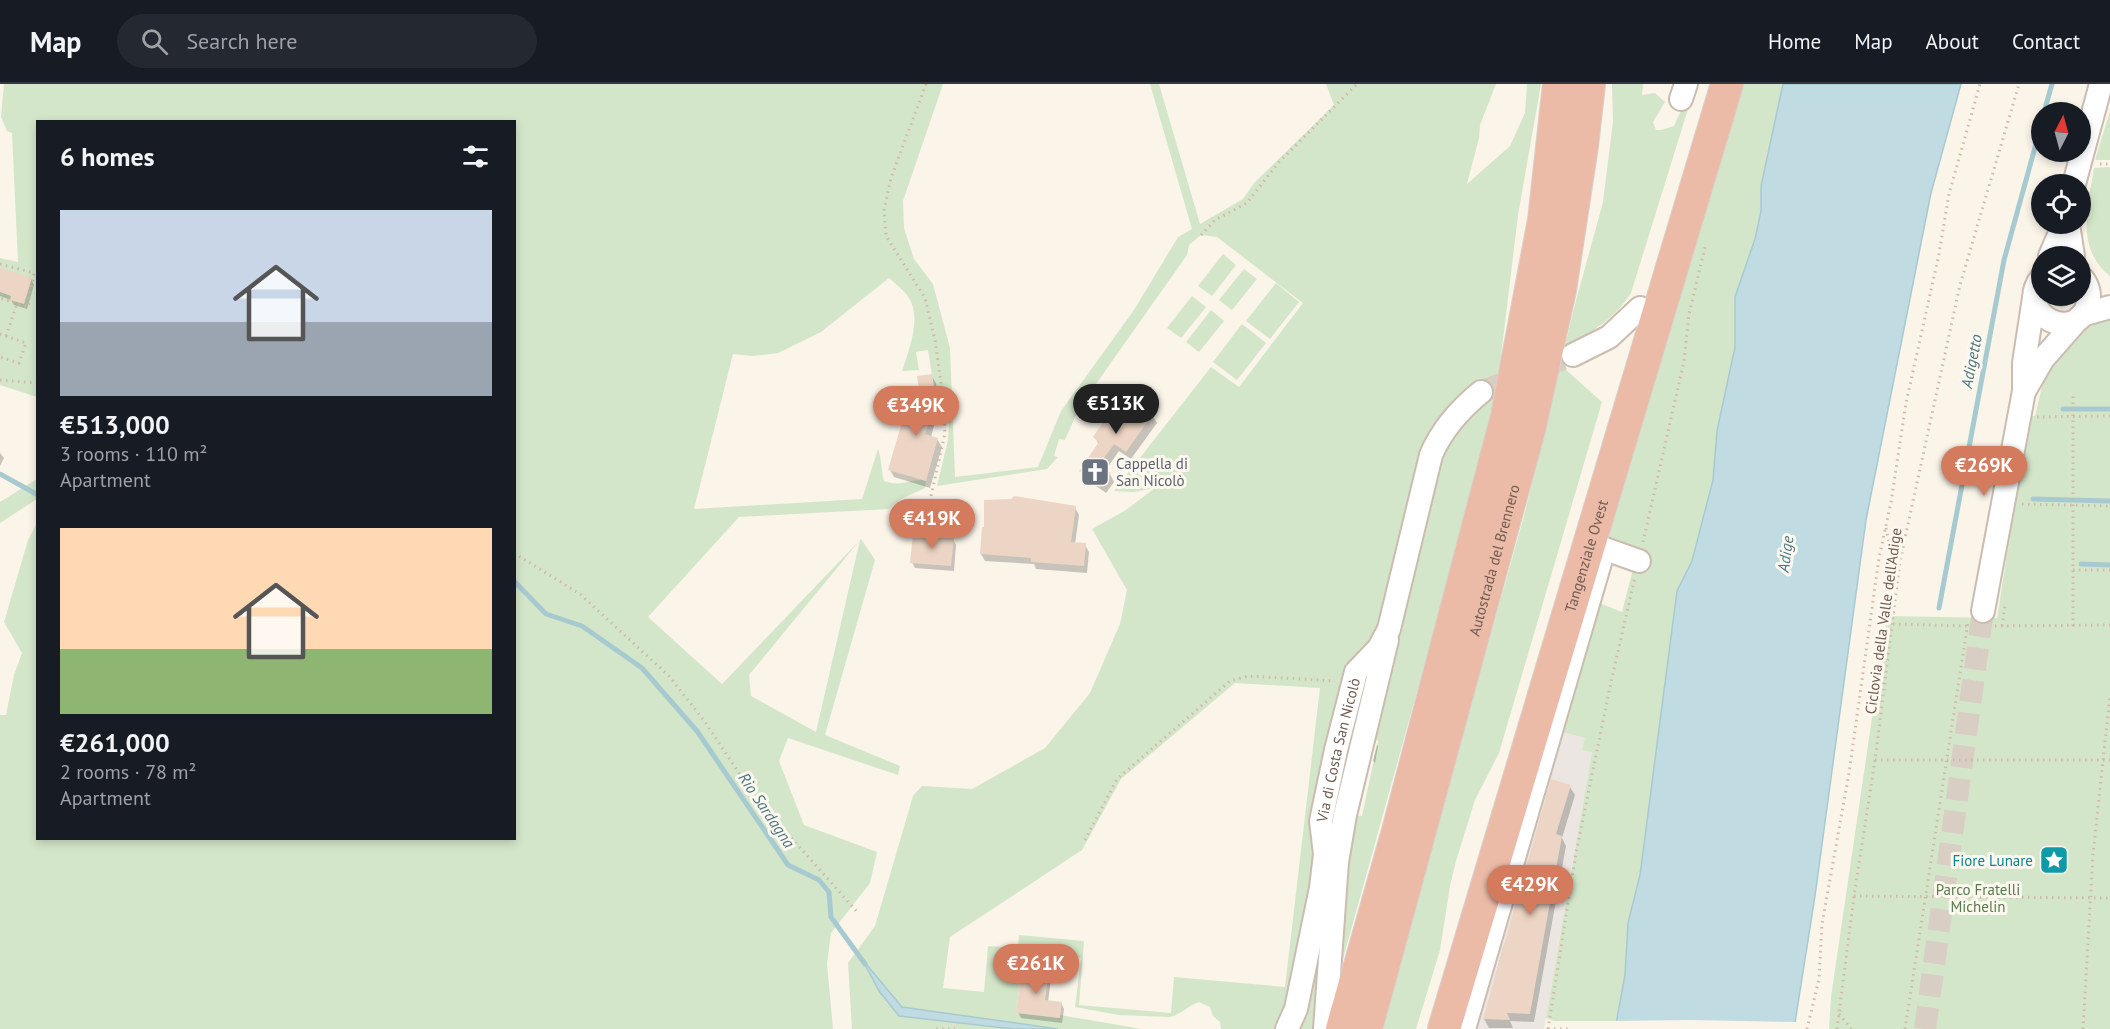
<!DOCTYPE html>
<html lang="en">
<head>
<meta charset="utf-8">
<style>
	:root { --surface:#171b24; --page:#242831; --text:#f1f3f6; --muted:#9ea1a6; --line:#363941; --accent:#d47b5e }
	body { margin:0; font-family:"PT Sans",sans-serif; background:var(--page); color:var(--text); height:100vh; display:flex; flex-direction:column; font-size:22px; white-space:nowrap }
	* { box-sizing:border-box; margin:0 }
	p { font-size:20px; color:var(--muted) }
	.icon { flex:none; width:33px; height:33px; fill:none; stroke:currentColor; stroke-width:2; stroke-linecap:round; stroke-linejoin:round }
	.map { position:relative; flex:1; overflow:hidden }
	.drawer { position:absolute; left:36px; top:36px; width:480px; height:720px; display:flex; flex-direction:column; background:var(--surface); border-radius:0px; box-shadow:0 3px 9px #0003 }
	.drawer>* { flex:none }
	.needle { width:39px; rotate:6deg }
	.controls { position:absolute; left:2031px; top:18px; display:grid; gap:12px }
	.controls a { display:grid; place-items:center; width:60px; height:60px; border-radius:50%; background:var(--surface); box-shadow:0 3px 9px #0003; font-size:30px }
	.price { position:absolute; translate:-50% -51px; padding:0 14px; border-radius:21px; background:var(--accent); color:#fff; font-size:20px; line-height:39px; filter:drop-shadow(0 2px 3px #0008) }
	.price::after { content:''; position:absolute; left:50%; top:36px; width:18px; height:14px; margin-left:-9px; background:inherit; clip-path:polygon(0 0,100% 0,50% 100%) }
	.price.selected { background:#222; color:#fff }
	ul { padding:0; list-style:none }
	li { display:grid; align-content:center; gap:12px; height:318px; padding:0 24px }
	li span { display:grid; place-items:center; height:186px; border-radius:0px; color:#555 }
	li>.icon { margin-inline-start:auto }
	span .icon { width:108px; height:108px; fill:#fffc; stroke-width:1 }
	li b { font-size:26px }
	h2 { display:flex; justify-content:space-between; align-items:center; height:72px; padding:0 24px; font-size:26px }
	header { display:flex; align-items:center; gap:36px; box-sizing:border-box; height:84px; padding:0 30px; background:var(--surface); border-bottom:2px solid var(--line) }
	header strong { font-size:28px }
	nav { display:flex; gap:33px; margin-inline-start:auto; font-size:21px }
	.search { width:420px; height:54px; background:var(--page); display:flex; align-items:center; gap:15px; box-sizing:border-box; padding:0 21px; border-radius:33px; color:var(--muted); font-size:22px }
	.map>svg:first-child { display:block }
	.industrial { fill:#ebe6e1 }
	.green { fill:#d4e6c9; fill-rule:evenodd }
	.water { fill:#c0dbe1; stroke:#a7cad1; stroke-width:1.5 }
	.pier { fill:#faf4e9 }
	.shadow { fill:#0003 }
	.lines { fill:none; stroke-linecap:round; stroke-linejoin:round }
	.stream { stroke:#a7cad1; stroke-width:5 }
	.building { fill:#ecd5c4 }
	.minor-tunnel { stroke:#d8cec3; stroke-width:22; stroke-dasharray:22 11; stroke-linecap:butt }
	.minor-casing { stroke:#cbbcb0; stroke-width:26 }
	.highway-casing { stroke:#d7d1ce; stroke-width:34 }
	.path { stroke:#d1b8a7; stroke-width:3; stroke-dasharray:1.5 4.5; stroke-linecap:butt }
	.minor { stroke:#fff; stroke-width:22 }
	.highway { stroke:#ecbba8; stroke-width:32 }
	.labels { text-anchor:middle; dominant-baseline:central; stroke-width:6; stroke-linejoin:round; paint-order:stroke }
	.worship-label { font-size:15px; fill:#5b616d; stroke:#fdf8ef; text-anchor:start }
	.street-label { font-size:15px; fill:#715c50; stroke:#fdf8ef }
	.culture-label { font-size:15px; fill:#0d838f; stroke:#fdf8ef; text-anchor:end }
	.park-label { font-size:15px; fill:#597a4c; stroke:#fdf8ef }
	.water-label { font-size:16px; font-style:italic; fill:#4c7781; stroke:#fdf8ef }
</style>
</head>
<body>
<header>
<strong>Map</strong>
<div class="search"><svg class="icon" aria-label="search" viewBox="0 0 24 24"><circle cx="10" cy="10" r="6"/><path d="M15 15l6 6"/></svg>Search here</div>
<nav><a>Home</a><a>Map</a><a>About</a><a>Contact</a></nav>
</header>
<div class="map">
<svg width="2110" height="945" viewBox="0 0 2110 945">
	<rect width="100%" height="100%" fill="#faf4e9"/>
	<!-- industrial -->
	<polygon class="industrial" points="1579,539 1592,668 1544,945 1457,945"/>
	<!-- green -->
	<g class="green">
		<path d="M4 0H943L903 117 904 144 914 175 933 200 950 264 955 393 1038 383 1061 327 1134 226 1178 153 1192 145 1150 0H1159L1200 140 1243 115 1254 99 1334 21 1326 0H1496L1480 41 1479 54 1467 100 1510 62 1525 29 1527 0H1541L1518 131 1499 289 1486 348 1451 485 1333 911 1351 731 1362 732 1378 657 1371 650 1435 389 1448 354 1485 318 1489 293 1462 310 1450 323 1376 551 1320 775 1298 888 1279 945H1221L1220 938 1213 932 1210 923 1199 918C1188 922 1181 930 1170 933L1119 931 1075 923 1081 874 1035 870 1034 875 1027 877 1025 884H1022L1016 929 1059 934 1060 931 1142 945H1058L902 923 864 878 879 907 899 932 1013 945H852L848 879 875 842 913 712 922 702 972 705 1045 664 1090 609 1120 540 1127 506 1092 445 1126 426 1155 404 1134 408 1114 407 1211 283 1239 303 1303 219 1217 153 1201 151 1189 161 1187 171 1079 324 1065 356 1059 355 1054 372 1058 373 1047 385 937 402 948 356 950 325 936 317 928 266 916 268 919 286 902 287C909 265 923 232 907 211 902 205 895 199 889 194L821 248 778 269 753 272 733 270 694 425 862 415 878 365C882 376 881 386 884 397 902 404 913 393 926 397L925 404C911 411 900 413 889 425L739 433 648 533 722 600 861 455 875 476 825 651 900 682 898 691 788 654 779 677 804 741 877 768 870 799 831 849 827 880 833 945H0V631H6L14 591 22 569 4 538 28 456 37 439 38 754H514V38H38L37 313 0 301V174L18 178 12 49 7 47 1 33ZM860 456 816 648 751 612 749 591ZM1235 599 1320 604 1285 903 1174 893 1171 929 1079 921 1084 857 1019 851 1018 864 988 862 984 908 943 904 950 853 1082 766 1121 695Z"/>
		<path d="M1612 0H1643L1642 11 1655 9 1665 18 1653 38 1656 46H1661L1674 42 1683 22 1688 25 1631 209C1616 233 1593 247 1569 262L1565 285 1602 318 1499 669 1475 716 1456 777 1450 802 1440 866 1416 945H1380L1524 432 1574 224 1603 118 1613 38Z"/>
		<polygon points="1735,0 1783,0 1761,102 1761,127 1755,155 1735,213 1735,263 1717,347 1713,396 1692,477 1677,507 1640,791 1628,839 1625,891 1616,937 1554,937 1546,934 1592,668 1582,666 1585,654 1556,646 1594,517 1622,528 1634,481 1608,457 1615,401"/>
		<polygon points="2110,27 2110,76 2095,76"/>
		<path d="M2110 83V192C2075 164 2088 122 2094 84Z"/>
		<polygon points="1223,170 1236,181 1212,212 1198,202"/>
		<polygon points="1244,185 1257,195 1232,226 1219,216"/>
		<polygon points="1276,199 1299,218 1270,255 1246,237"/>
		<polygon points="1192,212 1206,223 1181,254 1167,244"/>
		<polygon points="2049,212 2073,212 2071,220 2061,224 2052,220"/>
		<polygon points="1211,226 1224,237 1199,268 1186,258"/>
		<polygon points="2110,232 2110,945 1829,945 1831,913 1887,532 1997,534 2029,332 2035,332 2045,290 2082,247"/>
		<polygon points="1242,240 1266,259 1237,296 1213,278"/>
		<polygon points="37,395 37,415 0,439 0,418"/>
		<polygon points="1324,827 1315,945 1294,945"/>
	</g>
	<!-- water -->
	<g class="water">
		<polygon points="1783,0 1961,0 1931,109 1866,436 1815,812 1794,945 1615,945 1625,891 1628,839 1640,791 1677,507 1692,477 1713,396 1717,347 1735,263 1735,213 1755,155 1761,127 1761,102"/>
		<polygon points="862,875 902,923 1058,945 1013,945 899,932 879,907"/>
	</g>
	<!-- pier -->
	<polygon class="pier" points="1691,936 1798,938 1797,945 1612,945 1612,937"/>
	<!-- shadow -->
	<g class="shadow">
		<polygon points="0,185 31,195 34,201 27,225 14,221 11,216 0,212"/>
		<polygon points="931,291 936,299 939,323 931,353 937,355 942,363 930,404 894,393 890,386 926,336"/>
		<polygon points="1152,331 1157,339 1131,375 1119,367 1105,387 1110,390 1114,398 1106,409 1086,395 1081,387 1099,361 1095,353"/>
		<polygon points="0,369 4,374 0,382"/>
		<polygon points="1075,424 1079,431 1075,460 1085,461 1089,468 1087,489 1036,485 1034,480 985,477 981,470"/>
		<polygon points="953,456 956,461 954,487 915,484 912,478"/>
		<polygon points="1377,661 1378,662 1375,679 1373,677"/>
		<polygon points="1570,703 1575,711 1562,754 1566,762 1534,938 1510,937 1513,944 1489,944 1484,935 1503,864"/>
		<polygon points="1048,889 1051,894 1048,918 1061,919 1064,925 1062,939 1021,934 1018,928"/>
	</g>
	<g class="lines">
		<!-- stream -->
		<g class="stream">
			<polyline points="2044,28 2052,0"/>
			<polyline points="2063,325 2110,325"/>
			<polyline points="0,390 38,411"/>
			<polyline points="2033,415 2110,417"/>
			<polyline points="2081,480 2110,481"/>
			<polyline points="514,497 546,530 582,542 642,584 697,647 788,781 819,796 829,808 831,833 865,880"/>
			<polyline points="1939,524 2004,176 2042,38"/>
		</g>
	</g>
	<!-- building -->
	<g class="building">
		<polygon points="0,184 32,194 24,220 10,216 11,212 0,208"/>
		<polygon points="932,290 936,315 925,350 938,354 926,397 888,386 905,328 924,333 917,292"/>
		<polygon points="1123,309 1153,330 1126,368 1114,360 1099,381 1111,389 1101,402 1079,387 1099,358 1093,353"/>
		<polygon points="1014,412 1076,422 1071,458 1086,459 1084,482 1031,478 1031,474 980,470 982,443 984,443 984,416 1011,415"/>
		<polygon points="913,450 954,454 951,482 910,479"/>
		<polygon points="1551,695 1571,701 1556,750 1562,752 1530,930 1507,929 1510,936 1483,935"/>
		<polygon points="1022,884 1049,887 1045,916 1062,918 1060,934 1016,929"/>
	</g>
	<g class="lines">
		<!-- minor-tunnel -->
		<g class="minor-tunnel">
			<polyline points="1481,308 1573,271"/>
			<polyline points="1925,945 1983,527"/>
		</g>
		<!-- minor casing -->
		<g class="minor-casing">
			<g id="minor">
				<polyline points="1681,15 1686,0"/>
				<polyline points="2074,100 2101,0"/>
				<polyline points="2068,140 2073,172"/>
				<polyline points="2050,172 2064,140"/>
				<path d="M2042 193C2012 232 2079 261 2088 219 2091 209 2087 199 2080 192"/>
				<polyline points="2082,231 2110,223"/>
				<polyline points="1573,271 1609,253 1640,224"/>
				<polyline points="2025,306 2043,275 2079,234"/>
				<polyline points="1591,460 1639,477"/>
				<polyline points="1983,527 2024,307 2024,279 2034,214"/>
				<path id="s1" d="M1287 945 1296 925 1321 804 1325 770 1321 737 1336 666 1356 588 1379 564 1389 545 1431 371C1442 345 1459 326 1481 308"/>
				<polyline points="1325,945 1337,778 1345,731 1387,556"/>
				<polyline points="1464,945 1604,465"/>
			</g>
		</g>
		<!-- highway casing -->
		<g class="highway-casing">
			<g id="highway">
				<polyline points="1342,945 1398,747 1507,332 1544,136 1559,0"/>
				<path id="s2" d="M1366 945 1529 346 1560 206 1582 62 1589 0"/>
				<path id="s3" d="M1444 945 1727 0"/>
			</g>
		</g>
		<!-- path -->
		<g class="path">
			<polyline points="926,0 891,94 884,126 886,152 925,214 935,256 941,299 945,349 931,412"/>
			<polyline points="2100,80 2110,80"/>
			<polyline points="1201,151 1215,136 1247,119 1278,79 1357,0"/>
			<polyline points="0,180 34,189 28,223 0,214"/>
			<polyline points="0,250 26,259 19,279 0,273"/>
			<polyline points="6,252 17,220"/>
			<polyline points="0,296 38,299"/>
			<polyline points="2037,333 2110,332"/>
			<polyline points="2022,420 2110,422"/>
			<polyline points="1886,444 1897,497"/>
			<polyline points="1643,458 1684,277 1689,230 1706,159"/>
			<polyline points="514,469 580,510 669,592 705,638 755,713 859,830"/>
			<polyline points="2073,486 2110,486"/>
			<polyline points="1893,540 1967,542"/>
			<polyline points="1995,542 2110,541"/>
			<polyline points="2002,542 2005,521"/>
			<polyline points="2073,542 2073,311"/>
			<polyline points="1875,676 2110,676"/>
			<polyline points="1085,756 1117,695 1230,597 1248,592 1335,597"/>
			<polyline points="1854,812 2110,814"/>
			<polyline points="1839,930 1851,945"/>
			<polyline points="936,945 955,945"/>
			<polyline points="1548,945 1576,769 1611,598 1635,493"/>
			<polyline points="1548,945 1572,945"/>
			<polyline points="1807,945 1819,895 1822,840 1849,689 1879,474 1891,418 1906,319 1939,170 1949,110 1980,0"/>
			<polyline points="1837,945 1854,812 1875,676 1900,477 1960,201 2019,0"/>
			<polyline points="1905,945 1968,538"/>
			<polyline points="2083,945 2093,770 2110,612"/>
		</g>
		<!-- minor -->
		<use href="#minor" class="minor"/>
		<!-- highway -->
		<use href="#highway" class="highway"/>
	</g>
	<!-- icons -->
	<defs>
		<g id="church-square" transform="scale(1.5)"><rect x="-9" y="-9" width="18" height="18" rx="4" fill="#6b7280" stroke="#fdf8ef"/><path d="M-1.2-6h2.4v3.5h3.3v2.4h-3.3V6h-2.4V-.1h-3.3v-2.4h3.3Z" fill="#fff"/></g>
		<g id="sight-square" transform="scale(1.5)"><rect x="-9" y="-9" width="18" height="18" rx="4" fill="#0f9aa8" stroke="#fdf8ef"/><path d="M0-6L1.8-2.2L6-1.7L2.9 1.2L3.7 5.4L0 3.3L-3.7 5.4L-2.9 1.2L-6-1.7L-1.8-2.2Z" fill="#fff"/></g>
	</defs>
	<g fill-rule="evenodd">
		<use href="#church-square" x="1095" y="388"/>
		<use href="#sight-square" x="2054" y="776"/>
	</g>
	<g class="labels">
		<!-- worship labels -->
		<g class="worship-label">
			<text x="1116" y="379">Cappella di<tspan x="1116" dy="17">San Nicolò</tspan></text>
		</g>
		<!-- street labels -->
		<g class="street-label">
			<text stroke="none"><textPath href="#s3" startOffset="494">Tangenziale Ovest</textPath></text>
			<text stroke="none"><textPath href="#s2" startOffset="486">Autostrada del Brennero</textPath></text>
			<text transform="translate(1883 537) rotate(-82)">Ciclovia della Valle dell'Adige</text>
			<text stroke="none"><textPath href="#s1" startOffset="286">Via di Costa San Nicolò</textPath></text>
		</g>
		<!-- culture labels -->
		<g class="culture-label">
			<text x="2033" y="776">Fiore Lunare</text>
		</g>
		<!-- park labels -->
		<g class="park-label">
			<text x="1978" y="805">Parco Fratelli<tspan x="1978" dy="17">Michelin</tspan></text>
		</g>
		<!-- water labels -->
		<g class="water-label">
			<text transform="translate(1971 277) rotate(-79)">Adigetto</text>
			<text transform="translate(1785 470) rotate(-82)">Adige</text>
			<text transform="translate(767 726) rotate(56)">Rio Sardagna</text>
		</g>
	</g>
</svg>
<div class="controls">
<a><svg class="needle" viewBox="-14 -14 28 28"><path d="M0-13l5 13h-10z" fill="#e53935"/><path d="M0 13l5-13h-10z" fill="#9ea1a6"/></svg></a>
<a><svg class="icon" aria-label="locate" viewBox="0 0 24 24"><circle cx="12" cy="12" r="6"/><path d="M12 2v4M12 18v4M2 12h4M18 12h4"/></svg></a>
<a><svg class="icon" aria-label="layers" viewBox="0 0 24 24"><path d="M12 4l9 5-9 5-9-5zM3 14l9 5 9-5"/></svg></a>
</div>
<b class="price selected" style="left:1116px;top:351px">€513K</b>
<b class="price" style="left:916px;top:353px">€349K</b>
<b class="price" style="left:1984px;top:413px">€269K</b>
<b class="price" style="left:932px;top:466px">€419K</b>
<b class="price" style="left:1530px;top:832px">€429K</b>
<b class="price" style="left:1036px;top:911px">€261K</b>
<section class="drawer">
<h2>6 homes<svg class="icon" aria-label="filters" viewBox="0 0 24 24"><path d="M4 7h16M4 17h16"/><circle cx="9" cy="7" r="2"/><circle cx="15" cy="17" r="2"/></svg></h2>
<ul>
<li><span style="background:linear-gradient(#c9d6e8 60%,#9aa5b1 0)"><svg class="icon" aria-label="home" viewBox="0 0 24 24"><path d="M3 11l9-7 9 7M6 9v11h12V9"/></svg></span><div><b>€513,000</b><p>3 rooms · 110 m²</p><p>Apartment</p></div></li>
<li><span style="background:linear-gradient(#ffd9b3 65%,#8fb573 0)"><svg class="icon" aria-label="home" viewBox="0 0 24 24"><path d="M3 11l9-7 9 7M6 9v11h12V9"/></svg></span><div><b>€261,000</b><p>2 rooms · 78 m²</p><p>Apartment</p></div></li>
</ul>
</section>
</div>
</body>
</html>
